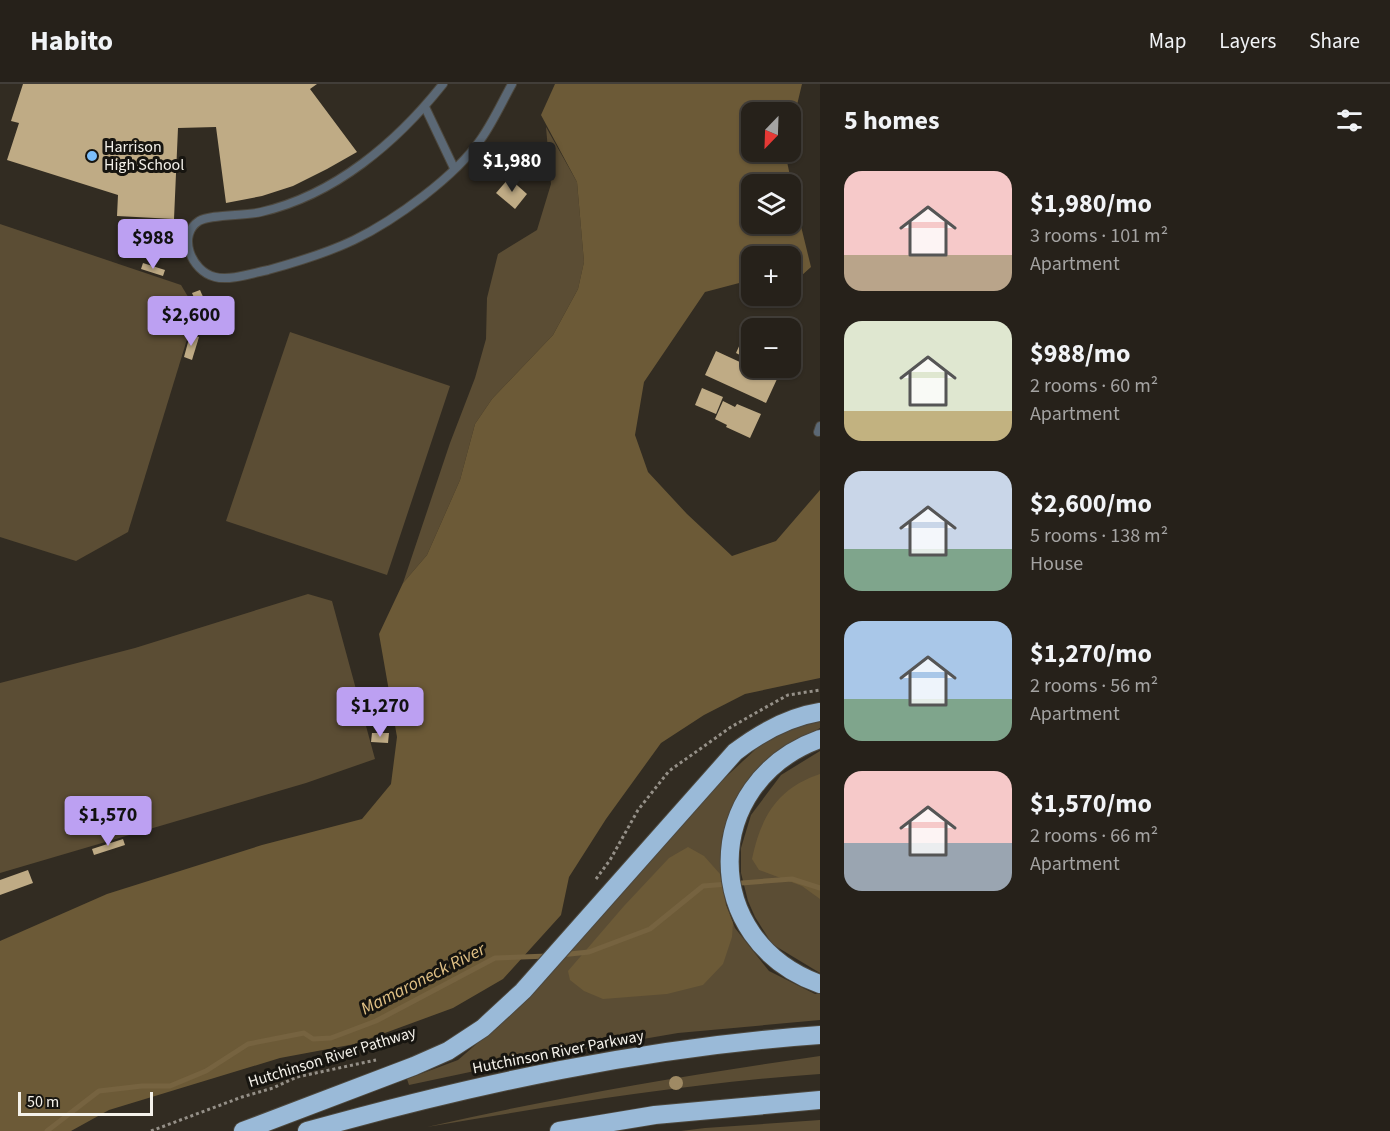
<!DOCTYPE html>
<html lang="en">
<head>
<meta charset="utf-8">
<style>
	:root { --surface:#26211a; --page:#322e27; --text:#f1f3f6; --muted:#a4a3a2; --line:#423e39; --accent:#bca0f2 }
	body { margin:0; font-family:"Source Sans 3",sans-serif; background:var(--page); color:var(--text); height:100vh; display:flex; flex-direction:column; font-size:22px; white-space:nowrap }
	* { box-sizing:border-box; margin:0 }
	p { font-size:20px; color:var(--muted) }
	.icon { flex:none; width:33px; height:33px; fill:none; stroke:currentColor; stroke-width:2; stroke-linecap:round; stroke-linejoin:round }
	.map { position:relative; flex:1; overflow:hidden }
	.sheet { display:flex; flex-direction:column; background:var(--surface); width:570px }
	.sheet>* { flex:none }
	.needle { width:39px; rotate:203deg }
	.tools { position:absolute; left:741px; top:18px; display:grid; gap:12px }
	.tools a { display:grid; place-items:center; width:60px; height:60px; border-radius:12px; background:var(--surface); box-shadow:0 2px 4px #0004,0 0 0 2px var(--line); font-size:30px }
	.scale { position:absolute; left:18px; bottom:15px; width:135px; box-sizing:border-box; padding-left:6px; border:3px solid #f4f1ea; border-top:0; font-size:16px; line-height:21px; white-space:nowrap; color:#f4f1ea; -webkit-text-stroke:4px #171510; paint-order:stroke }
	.price { position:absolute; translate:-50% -51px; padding:0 14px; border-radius:6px; background:var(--accent); color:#111; font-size:20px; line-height:39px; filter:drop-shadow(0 2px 3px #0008) }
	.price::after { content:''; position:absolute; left:50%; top:36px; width:18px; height:14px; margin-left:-9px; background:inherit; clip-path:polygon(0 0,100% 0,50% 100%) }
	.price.selected { background:#222; color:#fff }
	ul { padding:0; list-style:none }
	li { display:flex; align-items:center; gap:18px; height:150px; padding:0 24px }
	li span { display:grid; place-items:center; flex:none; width:168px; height:120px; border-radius:18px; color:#555 }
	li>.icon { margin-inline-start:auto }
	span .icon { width:72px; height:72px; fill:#fffc; stroke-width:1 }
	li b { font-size:26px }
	h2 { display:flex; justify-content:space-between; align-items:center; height:72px; padding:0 24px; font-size:26px }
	header { display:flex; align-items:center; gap:36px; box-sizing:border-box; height:84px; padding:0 30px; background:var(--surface); border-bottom:2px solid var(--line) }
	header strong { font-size:28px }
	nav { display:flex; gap:33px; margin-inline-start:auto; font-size:21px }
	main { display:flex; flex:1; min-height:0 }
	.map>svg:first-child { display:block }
	.green { fill:#5b4d34 }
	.forest { fill:#6c5a37; fill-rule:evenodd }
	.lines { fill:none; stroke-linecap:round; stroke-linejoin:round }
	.stream { stroke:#766340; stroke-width:5 }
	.building { fill:#bfab85 }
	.lane-casing { stroke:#4d483e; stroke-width:10 }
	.highway-casing { stroke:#4d483e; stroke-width:20 }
	.path { stroke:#959088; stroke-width:3; stroke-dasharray:3 3; stroke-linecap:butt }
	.lane { stroke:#5b6875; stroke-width:8 }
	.highway { stroke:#9abad8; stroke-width:18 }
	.tree { fill:#9f8a64 }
	.poi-dot { fill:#7cbef9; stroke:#171510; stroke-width:2 }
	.labels { text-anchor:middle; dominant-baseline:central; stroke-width:6; stroke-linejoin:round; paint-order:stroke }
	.poi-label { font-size:16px; fill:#f4f1ea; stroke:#171510; text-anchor:start }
	.street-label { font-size:16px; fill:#f4f1ea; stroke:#171510 }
	.water-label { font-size:18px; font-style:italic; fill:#e1c185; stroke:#171510 }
</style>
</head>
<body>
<header>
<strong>Habito</strong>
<nav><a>Map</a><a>Layers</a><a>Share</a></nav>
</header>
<main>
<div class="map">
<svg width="820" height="1047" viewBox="0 0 820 1047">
	<rect width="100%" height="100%" fill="#322c22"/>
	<!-- green -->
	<g class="green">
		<polygon points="546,43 577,98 584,178 578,205 553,251 492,315 475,340 460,396 427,471 403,499 450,359 475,294 486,255 487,214 498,170 537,146 551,100"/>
		<polygon points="0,140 181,201 196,226 128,448 76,477 0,453"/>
		<polygon points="290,248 450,302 387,491 226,437"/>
		<polygon points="308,510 332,517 375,675 306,699 0,789 0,599 135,564"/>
		<polygon points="820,637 820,644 776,669 742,707 722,752 720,790 726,821 735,844 769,887 815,910 820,910 820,936 678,949 550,971 409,1001 407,995 458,976 512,929 596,839 715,703 757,664 791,642"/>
		<polygon points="820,667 820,889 772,860 755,833 748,817 741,789 741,764 751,731 781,691"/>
		<path d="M820 972V990C688 999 558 1021 427 1043 557 1013 688 991 820 972Z"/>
		<polygon points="820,1036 820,1047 681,1047 705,1044"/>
	</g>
	<!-- forest -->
	<g class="forest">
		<path d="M555 0H802L791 46 790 28H752V68H785L798 130 811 183 791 201 790 172H752L751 200 743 198 705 208 644 298 635 351 648 388 687 430 732 472 776 457 820 406V594L745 610 704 631 661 659 606 735 569 793 561 831 503 895 453 924 355 960 280 974 109 1026 71 1047H0V857L107 810 262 761 362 735 391 700 397 653 379 550 403 499 427 471 460 396 475 340 492 315 553 251 578 205 584 178 577 98 541 31ZM752 100H790V140H752Z"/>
		<path d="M820 690V815L802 802 759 786 752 775C761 732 778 704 820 690Z"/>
		<polygon points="688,763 704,772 720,790 726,821 733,839 732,853 723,880 703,901 667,910 603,915 584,907 570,896 568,887 624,822 669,774"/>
	</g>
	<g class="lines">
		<!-- stream -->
		<g class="stream">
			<polyline points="560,871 589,868 650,845 703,802 792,795 820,804"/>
			<polyline points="47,1047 99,1007 142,1002 170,1002 206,987 248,960 304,949 313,955 331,954 376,937 495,874 548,872"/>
		</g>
	</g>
	<!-- building -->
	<g class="building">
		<polygon points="23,0 317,0 310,5 357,68 327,85 293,102 262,112 226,119 216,43 178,44 174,135 117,132 118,111 7,76 19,39 11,37"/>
		<polygon points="509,94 527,110 515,125 496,109"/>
		<polygon points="143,179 165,186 163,192 141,185"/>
		<polygon points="200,206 204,215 196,218 192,209"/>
		<polygon points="745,249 752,252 752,284 761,287 762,284 766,284 764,289 777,295 766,319 705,291 716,267 742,279 744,273 736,269"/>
		<polygon points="190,251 199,253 192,276 184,273"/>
		<polygon points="702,304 723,313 716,330 695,321"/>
		<polygon points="723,317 735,323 737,320 761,330 750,354 726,343 727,341 715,335"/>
		<polygon points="372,649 389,649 388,659 371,658"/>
		<polygon points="123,755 125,761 94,771 92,765"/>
		<polygon points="28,786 33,799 0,811 0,796"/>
	</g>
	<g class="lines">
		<!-- lane casing -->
		<g class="lane-casing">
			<g id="lane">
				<path d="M443 0C397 58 335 111 261 128 245 132 211 130 199 137 177 151 191 187 215 193 230 197 253 189 268 186 297 178 327 169 354 156 395 136 455 93 481 55 493 38 502 18 512 0"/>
				<polyline points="425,23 454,84"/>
				<polyline points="818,348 820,342"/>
			</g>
		</g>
		<!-- highway casing -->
		<g class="highway-casing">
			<g id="highway">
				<path d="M820 655C700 698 699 857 820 900"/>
				<path d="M243 1047 414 982 448 967 483 944 523 907 735 668C760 649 788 633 820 628"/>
				<path d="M307 1047C475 1000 646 963 820 951"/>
				<polyline points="559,1047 655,1031 820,1016"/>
			</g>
		</g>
		<!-- path -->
		<g class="path">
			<polyline points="596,795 610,776 638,726 669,687 731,643 768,622 788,611 820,606"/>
			<polyline points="151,1047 242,1013 273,1004 297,993 376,976"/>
		</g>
		<!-- lane -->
		<use href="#lane" class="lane"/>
		<!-- highway -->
		<use href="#highway" class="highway"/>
	</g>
	<!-- trees -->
	<circle class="tree" cx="676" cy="999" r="7"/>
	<!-- markers -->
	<circle class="poi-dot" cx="92" cy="72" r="6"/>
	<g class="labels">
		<!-- poi labels -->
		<g class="poi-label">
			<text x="104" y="63">Harrison<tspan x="104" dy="18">High School</tspan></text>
		</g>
		<!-- street labels -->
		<g class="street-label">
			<text transform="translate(558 968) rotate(-11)">Hutchinson River Parkway</text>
			<text transform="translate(332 973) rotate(-17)">Hutchinson River Pathway</text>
		</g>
		<!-- water labels -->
		<g class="water-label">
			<text transform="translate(423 895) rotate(-27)">Mamaroneck River</text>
		</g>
	</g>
</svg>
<div class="tools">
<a><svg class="needle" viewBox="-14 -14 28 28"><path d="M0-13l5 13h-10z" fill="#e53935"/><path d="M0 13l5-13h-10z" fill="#a4a3a2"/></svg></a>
<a><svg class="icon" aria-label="layers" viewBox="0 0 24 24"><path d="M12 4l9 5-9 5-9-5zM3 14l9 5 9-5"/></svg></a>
<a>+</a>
<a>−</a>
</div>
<div class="scale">50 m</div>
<b class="price selected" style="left:512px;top:109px">$1,980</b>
<b class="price" style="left:153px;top:186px">$988</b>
<b class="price" style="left:191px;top:263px">$2,600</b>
<b class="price" style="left:380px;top:654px">$1,270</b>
<b class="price" style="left:108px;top:763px">$1,570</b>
</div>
<section class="sheet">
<h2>5 homes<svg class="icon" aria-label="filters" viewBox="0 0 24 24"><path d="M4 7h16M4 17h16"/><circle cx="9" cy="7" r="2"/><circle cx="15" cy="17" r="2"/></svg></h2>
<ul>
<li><span style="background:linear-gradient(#f6c9c9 70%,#b9a48a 0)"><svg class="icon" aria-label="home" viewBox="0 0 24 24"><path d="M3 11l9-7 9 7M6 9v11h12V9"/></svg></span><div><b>$1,980/mo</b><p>3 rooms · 101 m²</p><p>Apartment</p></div></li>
<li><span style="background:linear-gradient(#dfe7d0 75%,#c2b280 0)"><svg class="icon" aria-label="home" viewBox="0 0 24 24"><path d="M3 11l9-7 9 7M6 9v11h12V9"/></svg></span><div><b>$988/mo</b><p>2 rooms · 60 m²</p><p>Apartment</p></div></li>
<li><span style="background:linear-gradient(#c9d6e8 65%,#7fa58c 0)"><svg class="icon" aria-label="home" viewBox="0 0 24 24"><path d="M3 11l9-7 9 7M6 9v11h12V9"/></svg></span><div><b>$2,600/mo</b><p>5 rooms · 138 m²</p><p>House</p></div></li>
<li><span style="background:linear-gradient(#a9c7e8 65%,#7fa58c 0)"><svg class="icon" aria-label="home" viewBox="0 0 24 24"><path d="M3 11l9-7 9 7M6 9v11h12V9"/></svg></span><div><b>$1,270/mo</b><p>2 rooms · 56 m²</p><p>Apartment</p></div></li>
<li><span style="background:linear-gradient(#f6c9c9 60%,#9aa5b1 0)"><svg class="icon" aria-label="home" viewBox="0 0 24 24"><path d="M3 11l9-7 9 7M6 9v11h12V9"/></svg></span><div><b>$1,570/mo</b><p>2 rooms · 66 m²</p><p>Apartment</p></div></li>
</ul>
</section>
</main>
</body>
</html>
